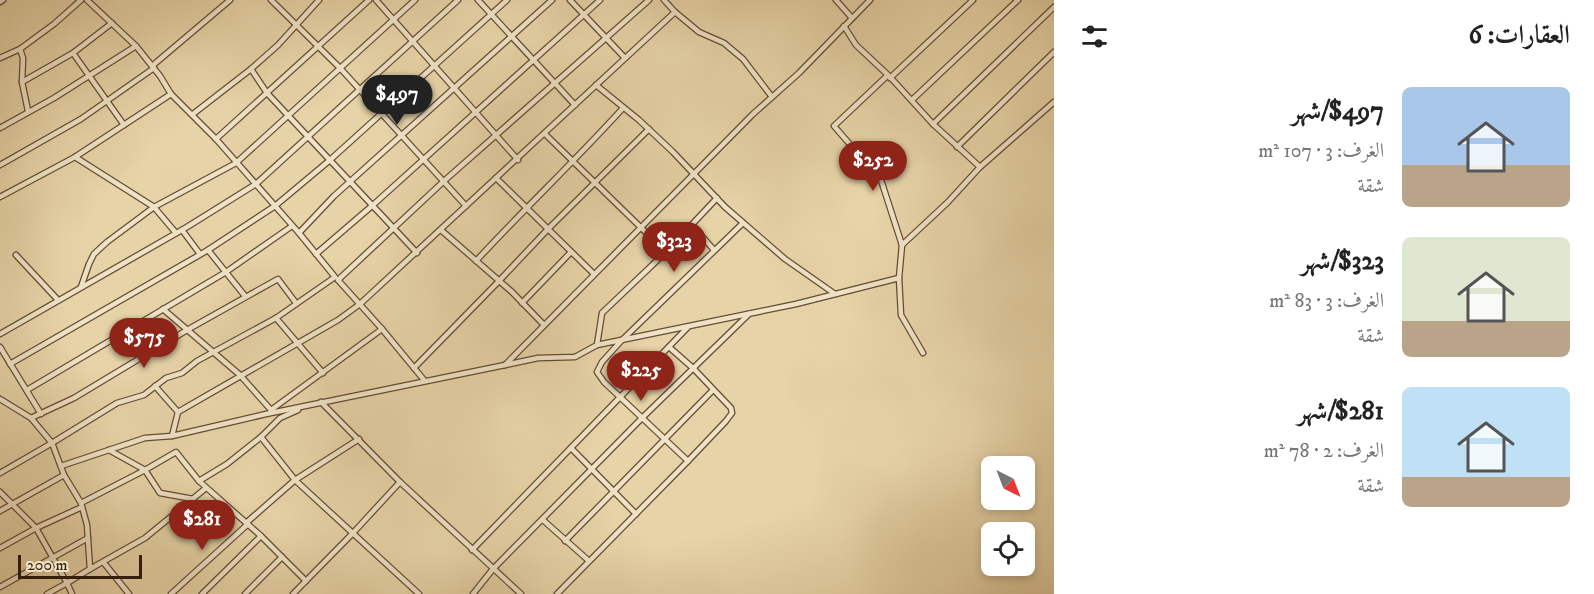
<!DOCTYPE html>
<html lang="ar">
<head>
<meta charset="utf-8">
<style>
	:root { --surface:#fff; --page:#f6f6f6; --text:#222; --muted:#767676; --accent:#8f2418 }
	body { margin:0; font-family:"IM FELL DW Pica",Amiri,serif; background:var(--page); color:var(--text); direction:rtl; height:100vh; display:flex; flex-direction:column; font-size:22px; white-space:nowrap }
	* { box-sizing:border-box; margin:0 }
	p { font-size:20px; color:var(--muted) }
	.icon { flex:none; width:33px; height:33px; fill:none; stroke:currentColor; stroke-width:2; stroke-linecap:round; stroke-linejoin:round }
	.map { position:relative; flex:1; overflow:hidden; direction:ltr }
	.panel { display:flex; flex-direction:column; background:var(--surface); width:540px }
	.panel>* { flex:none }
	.needle { width:39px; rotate:138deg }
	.fabs { position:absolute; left:981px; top:456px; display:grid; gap:12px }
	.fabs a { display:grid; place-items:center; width:54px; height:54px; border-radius:9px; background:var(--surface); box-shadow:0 3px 9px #0003; font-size:30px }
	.scale { position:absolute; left:18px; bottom:15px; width:124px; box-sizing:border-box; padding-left:6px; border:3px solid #381f0b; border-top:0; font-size:16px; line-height:21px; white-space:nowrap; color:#381f0b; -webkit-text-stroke:4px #efe2c6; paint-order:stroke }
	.price { position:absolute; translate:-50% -51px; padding:0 14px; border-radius:21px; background:var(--accent); color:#fff; font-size:20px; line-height:39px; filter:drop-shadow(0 2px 3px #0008) }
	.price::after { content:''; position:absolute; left:50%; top:36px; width:18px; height:14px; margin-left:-9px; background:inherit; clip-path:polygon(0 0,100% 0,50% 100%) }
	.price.on { background:#222; color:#fff }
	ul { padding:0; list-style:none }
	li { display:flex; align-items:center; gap:18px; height:150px; padding:0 24px }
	li span { display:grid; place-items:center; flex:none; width:168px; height:120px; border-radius:9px; color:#555 }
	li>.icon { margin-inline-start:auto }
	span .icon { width:72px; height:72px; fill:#fffc; stroke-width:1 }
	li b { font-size:26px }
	h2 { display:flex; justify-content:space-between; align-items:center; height:72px; padding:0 24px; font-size:26px }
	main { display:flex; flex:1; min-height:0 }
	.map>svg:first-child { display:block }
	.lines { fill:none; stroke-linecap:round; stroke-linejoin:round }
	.minor-casing { stroke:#644c32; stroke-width:7 }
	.minor { stroke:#efe2c6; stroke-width:4.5 }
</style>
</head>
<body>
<main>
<section class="panel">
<h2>العقارات: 6<svg class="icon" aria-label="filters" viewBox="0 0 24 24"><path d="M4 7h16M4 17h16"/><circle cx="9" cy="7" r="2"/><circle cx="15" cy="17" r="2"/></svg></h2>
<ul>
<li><span style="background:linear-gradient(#a9c7e8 65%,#b9a48a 0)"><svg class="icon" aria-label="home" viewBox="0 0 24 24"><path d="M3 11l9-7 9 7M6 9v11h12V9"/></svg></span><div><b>$497/شهر</b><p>الغرف: 3 · 107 m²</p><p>شقة</p></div></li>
<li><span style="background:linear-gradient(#dfe7d0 70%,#b9a48a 0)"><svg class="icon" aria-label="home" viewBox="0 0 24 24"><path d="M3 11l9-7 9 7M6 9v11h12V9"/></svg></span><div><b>$323/شهر</b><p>الغرف: 3 · 83 m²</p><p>شقة</p></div></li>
<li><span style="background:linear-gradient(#bfe0f5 75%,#b9a48a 0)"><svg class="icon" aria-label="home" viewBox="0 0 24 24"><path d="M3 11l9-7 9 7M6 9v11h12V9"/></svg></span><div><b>$281/شهر</b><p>الغرف: 2 · 78 m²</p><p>شقة</p></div></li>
</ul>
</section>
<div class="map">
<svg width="1054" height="594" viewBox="0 0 1054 594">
	<rect width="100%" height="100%" fill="#e6d3a7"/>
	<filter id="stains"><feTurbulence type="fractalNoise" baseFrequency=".00333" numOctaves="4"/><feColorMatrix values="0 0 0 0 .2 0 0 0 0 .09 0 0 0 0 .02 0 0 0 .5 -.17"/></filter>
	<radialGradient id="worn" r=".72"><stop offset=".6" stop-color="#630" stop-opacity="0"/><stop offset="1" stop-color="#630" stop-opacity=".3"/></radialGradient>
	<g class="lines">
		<!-- minor casing -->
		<g class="minor-casing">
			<g id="minor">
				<polyline points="271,0 340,68 466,206"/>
				<polyline points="376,0 518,160"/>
				<polyline points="478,0 575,105"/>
				<polyline points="570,0 625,58"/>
				<polyline points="664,0 675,12 699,32 724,43 743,59 772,97"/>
				<polyline points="836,0 852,18"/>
				<polyline points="0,2 3,0"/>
				<polyline points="844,26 856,45 888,75 834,126 881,180 902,245 899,278 901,315 923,353"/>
				<polyline points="73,53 124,125"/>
				<polyline points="0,58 20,49"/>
				<polyline points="152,66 230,0"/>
				<polyline points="251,69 267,93 417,253"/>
				<polyline points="890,78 973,0"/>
				<polyline points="891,78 933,124 980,167"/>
				<polyline points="22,82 73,53 112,23"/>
				<polyline points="596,85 639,120 673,152 725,207 785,259 835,294"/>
				<polyline points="912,100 1018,0"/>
				<polyline points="28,111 22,82 23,58 20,49 54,24 81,0"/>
				<polyline points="193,114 251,69 278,45 319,0"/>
				<polyline points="933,124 1054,7"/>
				<polyline points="0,128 54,98 136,46"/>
				<polyline points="545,134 666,252"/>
				<polyline points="216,139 369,0"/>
				<polyline points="957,147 1054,52"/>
				<polyline points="75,157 154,207 176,233"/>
				<polyline points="0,165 81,119 154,68"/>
				<polyline points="496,178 594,274"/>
				<polyline points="0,197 75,157 171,94"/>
				<polyline points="692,225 714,250"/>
				<polyline points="182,230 200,254"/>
				<polyline points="441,230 512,292 544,325"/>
				<polyline points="299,233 334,196 552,0"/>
				<polyline points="902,245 948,202 980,167 1054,102"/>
				<polyline points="208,250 245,296"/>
				<polyline points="316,254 373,205 600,0"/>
				<polyline points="16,255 58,300"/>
				<path d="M476 261C524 209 576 160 623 108"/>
				<polyline points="338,280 444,181 649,0"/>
				<polyline points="338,280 382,329 424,380"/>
				<polyline points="81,287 89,264 94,254 107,242 154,207 236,163 415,0"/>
				<polyline points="522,303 571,252"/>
				<polyline points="163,309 240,375 271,410"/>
				<polyline points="276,318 323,373"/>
				<polyline points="0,334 187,227 256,184 458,0"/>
				<polyline points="597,345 602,313 666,252 717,198"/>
				<polyline points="0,347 41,414"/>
				<polyline points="10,364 208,250 275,206 330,160 507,0"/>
				<polyline points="505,365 753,114 799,73 870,0"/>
				<polyline points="414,368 499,281 548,229 649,129"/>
				<polyline points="155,386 178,412 172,436"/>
				<polyline points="27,390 226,272 292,226"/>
				<polyline points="0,399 31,418 52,443 0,473"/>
				<polyline points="321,402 400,482 521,594"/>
				<polyline points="271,410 382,329"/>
				<polyline points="178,412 338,320 360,304 675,12"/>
				<polyline points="31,418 74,398 187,330 278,279 296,303"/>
				<polyline points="261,437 295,480 419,594"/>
				<polyline points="571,448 636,514"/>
				<polyline points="109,450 145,470 176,452 199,481 261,536 306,581"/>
				<polyline points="688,461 604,382 597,372 602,362 621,341 743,223"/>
				<polyline points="61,466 145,438 172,436 266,414 505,365 538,358 575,357 597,345 796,304 899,278"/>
				<polyline points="199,481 227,464 261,437 280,418 298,410"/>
				<polyline points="0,492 36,528 67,583 47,594"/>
				<polyline points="81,503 145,470 160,493 193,499"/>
				<polyline points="0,511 64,475"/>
				<polyline points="543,520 589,561"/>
				<polyline points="246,523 295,480 359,439"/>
				<polyline points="565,541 713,390"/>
				<polyline points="0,548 36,528 82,507"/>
				<polyline points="472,550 688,327"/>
				<polyline points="104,563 129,594"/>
				<polyline points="90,569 145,538 206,488"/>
				<polyline points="0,587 88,538"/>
				<polyline points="72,594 67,583 90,569 87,525 81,503 64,475 52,443 117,403 144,395 166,378 182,373 197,361 276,318 335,277 299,233 216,139 171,94 160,76 136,46 87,0"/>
				<polyline points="171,594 248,524"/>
				<polyline points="202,594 261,536"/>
				<polyline points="245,594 282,557"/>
				<polyline points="293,594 353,533 400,482"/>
				<polyline points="473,594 493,569 642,418 749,314"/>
				<polyline points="557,594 688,461 726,421 732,413 731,408 694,369 669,347"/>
			</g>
		</g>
		<!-- minor -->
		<use href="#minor" class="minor"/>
	</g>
	<rect width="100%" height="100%" filter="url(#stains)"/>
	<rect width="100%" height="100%" fill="url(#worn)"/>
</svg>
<div class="fabs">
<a><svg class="needle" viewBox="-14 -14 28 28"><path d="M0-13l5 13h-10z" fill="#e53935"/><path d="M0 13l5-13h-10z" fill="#767676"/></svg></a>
<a><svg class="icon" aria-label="locate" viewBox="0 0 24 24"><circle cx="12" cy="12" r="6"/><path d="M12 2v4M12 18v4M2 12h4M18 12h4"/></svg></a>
</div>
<div class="scale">200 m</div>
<b class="price on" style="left:397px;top:126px">$497</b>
<b class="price" style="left:873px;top:192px">$252</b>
<b class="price" style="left:674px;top:273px">$323</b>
<b class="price" style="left:144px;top:369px">$575</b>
<b class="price" style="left:641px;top:402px">$225</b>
<b class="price" style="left:202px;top:551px">$281</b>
</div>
</main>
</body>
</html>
